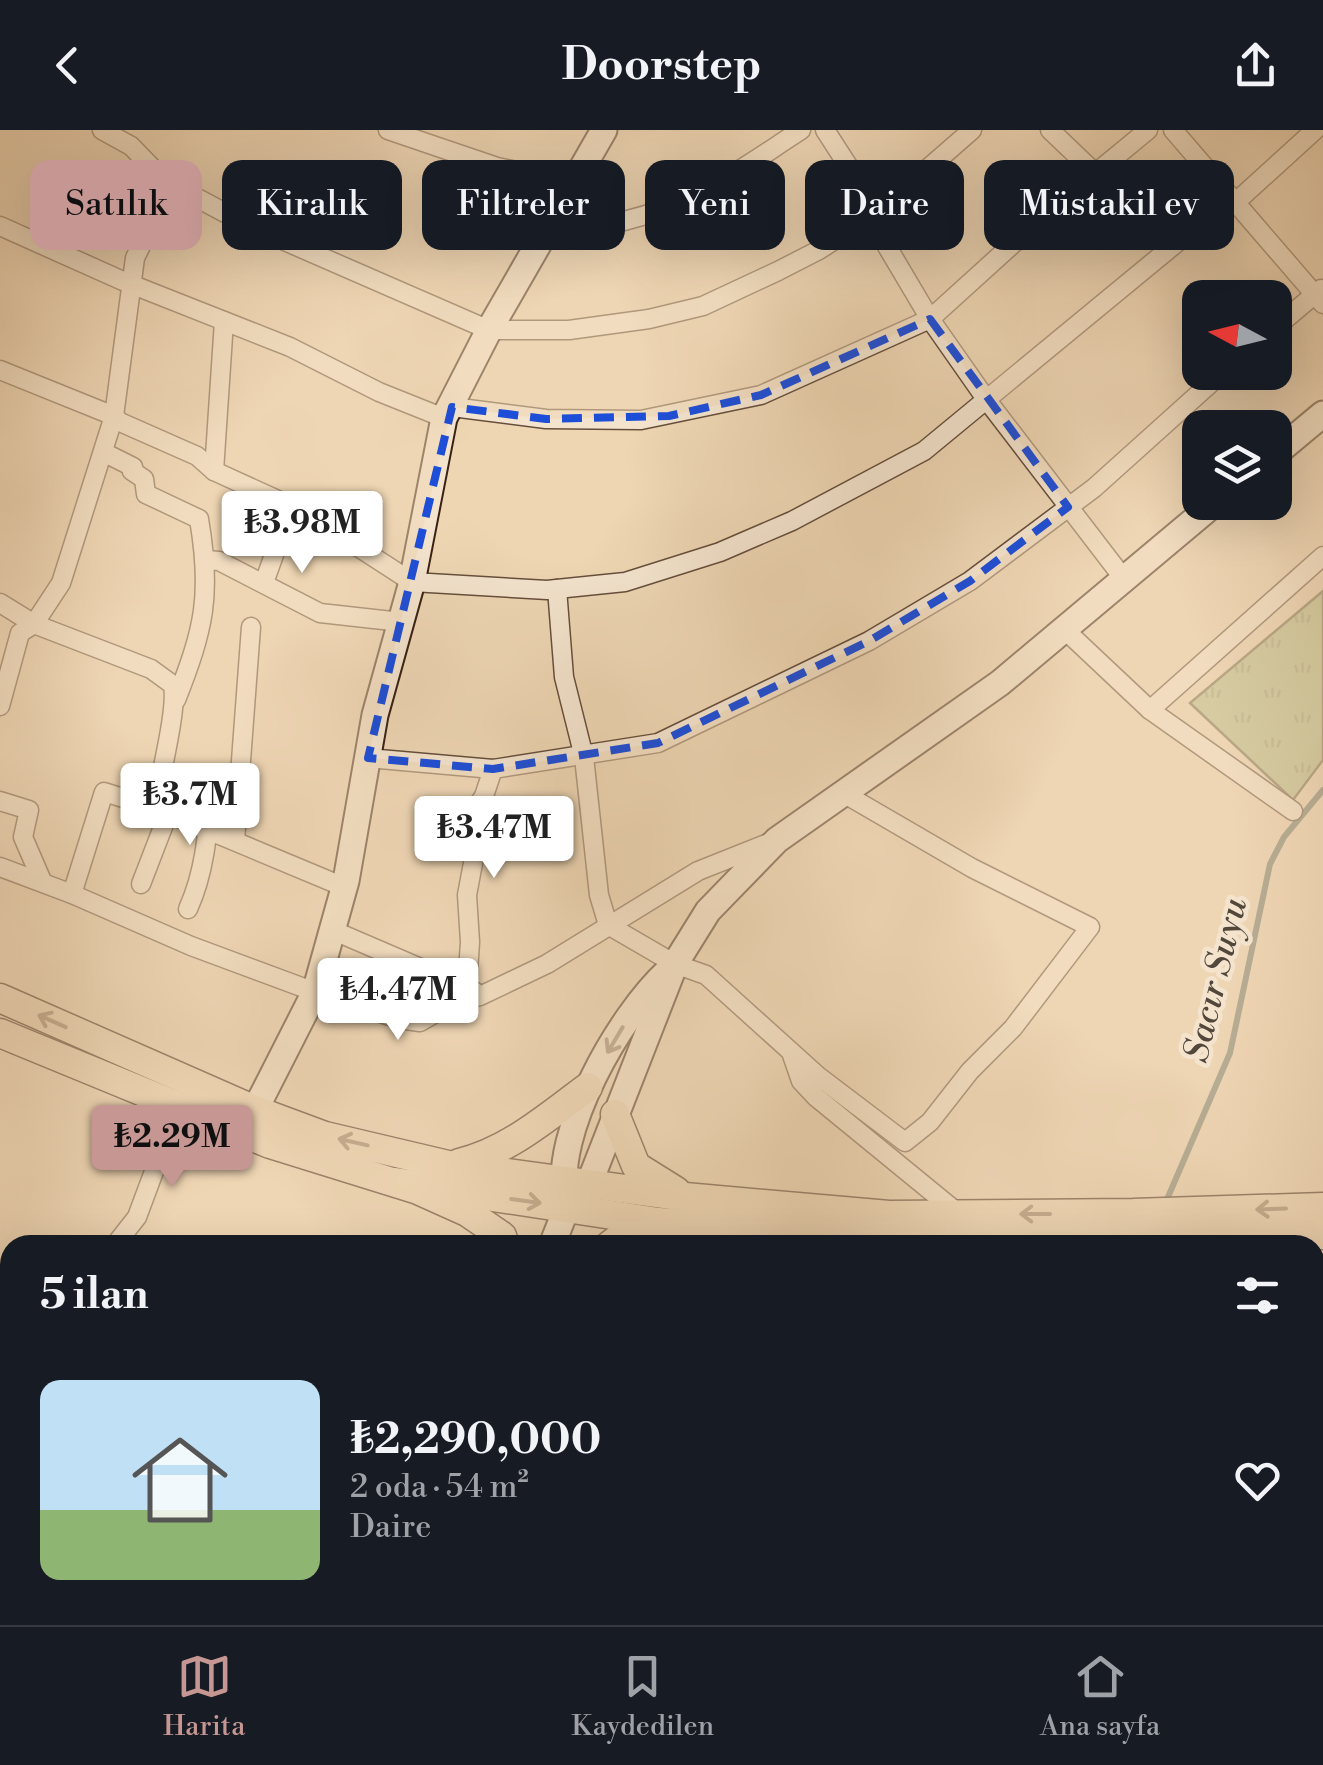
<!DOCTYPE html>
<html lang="tr">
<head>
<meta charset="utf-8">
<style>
	:root { --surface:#171b24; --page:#242831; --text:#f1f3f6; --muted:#9ea1a6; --line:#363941; --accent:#c59692 }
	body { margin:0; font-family:"Libre Bodoni",serif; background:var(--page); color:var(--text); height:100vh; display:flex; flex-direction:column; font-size:38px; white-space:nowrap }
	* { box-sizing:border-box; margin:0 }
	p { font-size:32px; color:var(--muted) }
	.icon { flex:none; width:55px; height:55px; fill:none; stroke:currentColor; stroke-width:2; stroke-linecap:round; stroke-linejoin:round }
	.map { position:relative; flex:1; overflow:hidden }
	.side { position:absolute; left:0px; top:1105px; width:1325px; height:390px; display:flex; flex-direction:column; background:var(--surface); border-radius:30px 30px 0 0; box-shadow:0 10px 40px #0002 }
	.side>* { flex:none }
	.banner { position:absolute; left:30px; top:30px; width:1265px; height:90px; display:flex; gap:20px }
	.needle { width:65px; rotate:277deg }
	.fabs { position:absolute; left:1182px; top:150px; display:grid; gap:20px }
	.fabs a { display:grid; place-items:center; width:110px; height:110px; border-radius:20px; background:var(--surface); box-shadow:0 10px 40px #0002; font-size:50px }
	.price { position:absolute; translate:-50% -85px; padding:0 22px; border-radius:10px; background:#fff; color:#222; font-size:32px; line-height:65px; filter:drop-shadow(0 2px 5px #0008) }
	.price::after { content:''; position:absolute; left:50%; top:60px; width:30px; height:22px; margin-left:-15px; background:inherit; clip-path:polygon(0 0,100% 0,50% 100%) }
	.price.active { background:var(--accent); color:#111 }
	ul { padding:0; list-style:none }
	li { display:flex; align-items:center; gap:30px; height:250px; padding:0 40px }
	li span { display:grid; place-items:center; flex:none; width:280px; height:200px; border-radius:20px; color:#555 }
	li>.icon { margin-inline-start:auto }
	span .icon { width:120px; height:120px; fill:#fffc; stroke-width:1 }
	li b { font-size:42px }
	h2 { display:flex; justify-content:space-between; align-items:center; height:120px; padding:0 40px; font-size:42px }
	.chip { padding:0 35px; border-radius:20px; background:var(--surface); box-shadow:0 10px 40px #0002; font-size:35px; line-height:90px }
	.chip.active { background:var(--accent); color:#111 }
	header { display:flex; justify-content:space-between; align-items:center; height:130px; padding:0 40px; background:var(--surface); font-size:45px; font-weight:700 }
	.tab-bar { display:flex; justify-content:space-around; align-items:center; height:140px; border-top:2px solid var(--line); background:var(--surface); font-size:28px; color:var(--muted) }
	.tab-bar a { display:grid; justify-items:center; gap:5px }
	.tab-bar .active { color:var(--accent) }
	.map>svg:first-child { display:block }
	.park { fill:url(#park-tufts); stroke:#797050; stroke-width:2.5 }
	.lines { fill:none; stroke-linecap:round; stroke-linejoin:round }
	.stream { stroke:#737c6f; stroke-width:6 }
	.street-casing { stroke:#664e3c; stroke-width:21 }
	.secondary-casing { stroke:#392114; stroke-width:29 }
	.primary-casing { stroke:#392114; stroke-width:31 }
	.street { stroke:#f4e4ce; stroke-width:18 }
	.secondary { stroke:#f4e4ce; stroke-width:25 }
	.primary { stroke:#eed6b3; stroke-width:28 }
	.oneway { stroke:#947c64 }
	.oneway2 { stroke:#968271 }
	.marked { fill:none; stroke:#1d4ed8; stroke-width:8; stroke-dasharray:20 12; stroke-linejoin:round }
	.labels { text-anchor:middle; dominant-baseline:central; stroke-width:9; stroke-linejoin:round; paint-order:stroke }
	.water-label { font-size:35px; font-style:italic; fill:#51473a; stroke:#f4e4ce }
</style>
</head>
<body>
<header><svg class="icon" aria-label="back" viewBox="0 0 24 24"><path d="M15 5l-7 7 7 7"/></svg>Doorstep<svg class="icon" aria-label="share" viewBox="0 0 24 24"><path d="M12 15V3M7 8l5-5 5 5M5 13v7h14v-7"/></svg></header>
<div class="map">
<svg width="1323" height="1495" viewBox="0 0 1323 1495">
	<defs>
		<pattern id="park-tufts" width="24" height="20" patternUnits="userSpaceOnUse" patternTransform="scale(2.5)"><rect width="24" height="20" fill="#b9be8c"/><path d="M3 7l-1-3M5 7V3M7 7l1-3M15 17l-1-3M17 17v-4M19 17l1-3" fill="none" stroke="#a0a378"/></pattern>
	</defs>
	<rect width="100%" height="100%" fill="#eed6b3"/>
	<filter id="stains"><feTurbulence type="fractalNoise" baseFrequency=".002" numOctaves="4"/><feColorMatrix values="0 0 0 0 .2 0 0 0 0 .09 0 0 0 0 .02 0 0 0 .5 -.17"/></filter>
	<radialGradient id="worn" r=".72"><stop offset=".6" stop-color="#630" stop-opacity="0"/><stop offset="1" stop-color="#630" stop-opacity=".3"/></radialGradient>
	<!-- park -->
	<polygon class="park" points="1323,461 1323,630 1293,670 1190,573"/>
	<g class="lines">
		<!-- stream -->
		<polyline class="stream" points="1165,1074 1230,923 1270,734 1284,707 1323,660"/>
		<!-- street casing -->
		<g class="street-casing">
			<g id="street">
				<polyline points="102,0 131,16 165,51 248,95 489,200 569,200 649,189 703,176 778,141 819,120 878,82 972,0"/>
				<polyline points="388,0 497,37 574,53"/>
				<polyline points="825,0 878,82"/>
				<polyline points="1050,0 1095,43"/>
				<polyline points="1173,0 1323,174"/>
				<polyline points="869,86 930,189 986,269 1124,449"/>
				<path d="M549 94C576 104 598 98 624 91 698 73 739 40 801 0"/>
				<polyline points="0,96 123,151 290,217 379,262 444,288"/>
				<polyline points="1275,198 1321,159"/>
				<polyline points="0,240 114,286 120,292 197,326 214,341 304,382 412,452 547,460 625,452 720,422 792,391 924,321 1220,77 1237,71 1315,0"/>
				<polyline points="452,277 546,289 641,290 761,265 930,189 1047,83 1148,0"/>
				<path d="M103 322 133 337 132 341 144 349 146 364 199 389C212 465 204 499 176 570"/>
				<polyline points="214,341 224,191"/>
				<polyline points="206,430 219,431 320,483 401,492"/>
				<polyline points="264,453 280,408 290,410 304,382"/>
				<polyline points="557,459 564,547 584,627 599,765 608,795 675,834 706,845 818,946 905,1012 930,992 970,941 1013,898 1090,797 972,738 843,663"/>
				<path d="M0 473 34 494 151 539 173 555C178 579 159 650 155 678"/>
				<polyline points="1064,499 1150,580 1293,681"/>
				<polyline points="0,576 20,503 34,494 61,453 114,286 135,128 171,54"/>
				<polyline points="1150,580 1323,426"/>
				<polyline points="368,628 493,639 658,613 869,511 970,451 1094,358 1223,242"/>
				<polyline points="0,671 29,680 23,707 42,751"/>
				<polyline points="235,711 251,497"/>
				<polyline points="0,737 72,764 191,816 315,862 399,889 420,892 451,874 480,866 547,834 698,741 771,712"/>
				<polyline points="141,754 168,684"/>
				<polyline points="72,764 104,662 155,678 344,757"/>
				<path d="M188 779C208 735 208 690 212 644"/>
				<polyline points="332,800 474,861"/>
				<polyline points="467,857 470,812 467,765 474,728 475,680 484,666 493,639"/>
				<polyline points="792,925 801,951 816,967 959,1084"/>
				<polyline points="115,1115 137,1087 178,977"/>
				<polyline points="1315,1185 1323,1180"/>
				<polyline points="0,1214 10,1207"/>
				<polyline points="1315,1269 1323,1293"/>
				<polyline points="1009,1485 1015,1495"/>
				<polyline points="1138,1485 1143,1495"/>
				<polyline points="1204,1485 1209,1495"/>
				<polyline points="1277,1485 1281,1495"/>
				<polyline points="738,1495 749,1485"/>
				<polyline points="898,1495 909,1485"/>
			</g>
		</g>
		<!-- secondary casing -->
		<g class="secondary-casing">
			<g id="secondary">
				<polyline points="1275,324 1323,284"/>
				<polyline points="255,980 315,862 346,751 375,585 412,452 444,288 489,200 604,0"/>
				<path d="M566 1071C551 1004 620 885 668 841"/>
				<polyline points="552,1115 567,1077 589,1054 675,834 708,781 777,710 1000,553 1216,372"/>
				<polyline points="678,1485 685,1495"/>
				<polyline points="412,1495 416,1485"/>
			</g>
		</g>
		<!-- primary casing -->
		<g class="primary-casing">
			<g id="primary">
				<polyline points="0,868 255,980 325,1006 448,1035 685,1067 889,1085 1133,1083 1323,1077"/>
				<polyline points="0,903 270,1014 418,1060 467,1082 502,1106 505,1115"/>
				<polyline points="615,984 636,1036 676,1061"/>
				<path d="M459 1033C509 1021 547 987 588 957"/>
				<polyline points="395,1052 658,1092 882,1108 1323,1105"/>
				<polyline points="610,1115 634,1097 657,1092"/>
			</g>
		</g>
		<!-- street -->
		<use href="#street" class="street"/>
		<!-- secondary -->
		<use href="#secondary" class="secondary"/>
		<!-- primary -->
		<use href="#primary" class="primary"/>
	</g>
	<!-- one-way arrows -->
	<defs><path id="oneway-shaft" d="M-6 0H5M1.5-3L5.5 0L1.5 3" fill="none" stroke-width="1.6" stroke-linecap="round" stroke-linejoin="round" transform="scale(2.5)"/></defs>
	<g class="oneway">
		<use href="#oneway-shaft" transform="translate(52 891) rotate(-156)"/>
		<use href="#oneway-shaft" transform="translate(353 1012) rotate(-167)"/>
		<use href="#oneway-shaft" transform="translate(526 1071) rotate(8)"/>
		<use href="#oneway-shaft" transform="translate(1271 1079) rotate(178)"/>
		<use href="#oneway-shaft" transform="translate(1035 1084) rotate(180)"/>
	</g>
	<use class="oneway2" href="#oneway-shaft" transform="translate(615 910) rotate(121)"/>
	<!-- marked area -->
	<path d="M0 0H1323V1495H0ZM930 189 1068 377 970 451 869 511 658 613 493 639 368 628 452 277 546 289 669 286 761 265Z" fill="#eed6b3" fill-opacity=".55" fill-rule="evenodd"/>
	<path class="marked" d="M930 189 1068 377 970 451 869 511 658 613 493 639 368 628 452 277 546 289 669 286 761 265Z"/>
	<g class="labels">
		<!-- water labels -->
		<g class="water-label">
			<text transform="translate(1216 850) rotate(-76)">Sacır Suyu</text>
		</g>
	</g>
	<rect width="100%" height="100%" filter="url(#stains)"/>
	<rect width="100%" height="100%" fill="url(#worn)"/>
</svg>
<div class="fabs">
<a><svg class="needle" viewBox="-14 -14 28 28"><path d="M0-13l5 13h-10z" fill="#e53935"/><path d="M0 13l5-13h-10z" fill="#9ea1a6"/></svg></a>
<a><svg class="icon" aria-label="layers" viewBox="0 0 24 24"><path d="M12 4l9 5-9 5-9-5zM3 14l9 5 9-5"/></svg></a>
</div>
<b class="price" style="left:302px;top:446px">₺3.98M</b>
<b class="price" style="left:190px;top:718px">₺3.7M</b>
<b class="price" style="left:494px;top:751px">₺3.47M</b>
<b class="price" style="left:398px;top:913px">₺4.47M</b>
<b class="price active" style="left:172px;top:1060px">₺2.29M</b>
<div class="banner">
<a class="chip active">Satılık</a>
<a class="chip">Kiralık</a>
<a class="chip">Filtreler</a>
<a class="chip">Yeni</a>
<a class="chip">Daire</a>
<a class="chip">Müstakil ev</a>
</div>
<section class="side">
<h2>5 ilan<svg class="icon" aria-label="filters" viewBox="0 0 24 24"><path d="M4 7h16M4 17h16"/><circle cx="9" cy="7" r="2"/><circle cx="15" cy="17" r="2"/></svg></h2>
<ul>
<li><span style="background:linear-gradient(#bfe0f5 65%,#8fb573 0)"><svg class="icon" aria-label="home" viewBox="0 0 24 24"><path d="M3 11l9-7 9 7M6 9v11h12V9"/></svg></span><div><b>₺2,290,000</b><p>2 oda · 54 m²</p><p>Daire</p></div><svg class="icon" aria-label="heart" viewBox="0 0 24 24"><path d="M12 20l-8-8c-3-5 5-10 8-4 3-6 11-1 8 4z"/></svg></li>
</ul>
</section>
</div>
<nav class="tab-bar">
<a class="active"><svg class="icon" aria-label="map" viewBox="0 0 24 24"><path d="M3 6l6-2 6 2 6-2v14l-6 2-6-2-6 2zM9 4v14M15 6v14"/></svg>Harita</a>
<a><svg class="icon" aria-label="saved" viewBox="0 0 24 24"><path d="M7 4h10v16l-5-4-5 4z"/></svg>Kaydedilen</a>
<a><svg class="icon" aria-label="home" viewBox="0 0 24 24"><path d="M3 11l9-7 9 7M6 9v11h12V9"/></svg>Ana sayfa</a>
</nav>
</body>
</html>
